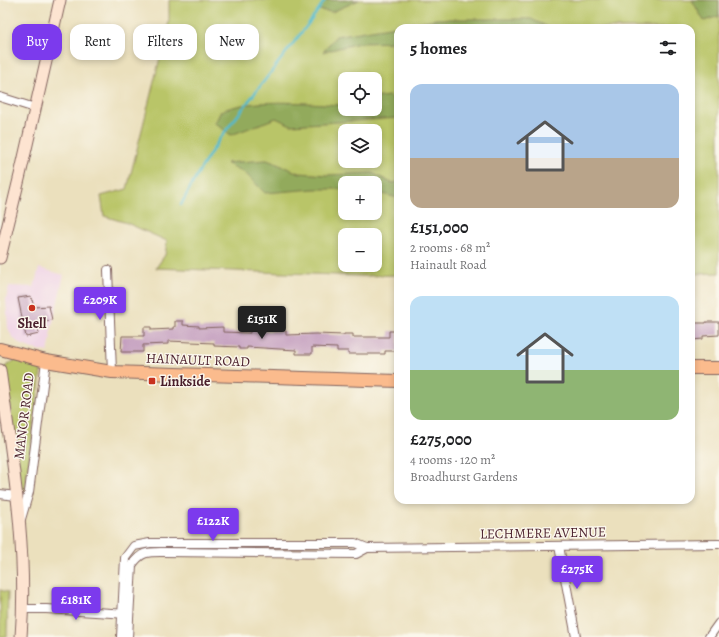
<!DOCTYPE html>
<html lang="en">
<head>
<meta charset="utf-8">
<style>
	:root { --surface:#fff; --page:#f6f6f6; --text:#202124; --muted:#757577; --accent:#7c3aed }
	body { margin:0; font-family:Alegreya,serif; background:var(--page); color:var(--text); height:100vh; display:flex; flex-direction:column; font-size:15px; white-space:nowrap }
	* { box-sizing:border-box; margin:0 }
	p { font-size:13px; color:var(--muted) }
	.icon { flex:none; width:22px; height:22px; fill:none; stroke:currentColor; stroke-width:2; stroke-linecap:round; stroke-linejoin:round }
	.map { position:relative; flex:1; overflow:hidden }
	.details { position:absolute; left:394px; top:24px; width:301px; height:480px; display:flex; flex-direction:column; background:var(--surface); border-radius:12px; box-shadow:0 2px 6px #0003 }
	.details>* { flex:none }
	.hud { position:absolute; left:12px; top:24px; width:322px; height:36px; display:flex; gap:8px }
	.fabs { position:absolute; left:338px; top:72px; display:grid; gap:8px }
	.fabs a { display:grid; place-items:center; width:44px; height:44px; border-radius:8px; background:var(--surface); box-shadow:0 2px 6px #0003; font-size:20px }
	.price { position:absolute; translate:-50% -34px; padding:0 9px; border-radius:4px; background:var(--accent); color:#fff; font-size:13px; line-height:26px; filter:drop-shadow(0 1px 2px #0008) }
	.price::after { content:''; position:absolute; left:50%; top:24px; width:12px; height:9px; margin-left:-6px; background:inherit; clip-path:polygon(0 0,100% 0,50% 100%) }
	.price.current { background:#222; color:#fff }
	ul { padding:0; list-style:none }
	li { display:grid; align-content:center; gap:8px; height:212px; padding:0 16px }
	li span { display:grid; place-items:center; height:124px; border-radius:12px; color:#555 }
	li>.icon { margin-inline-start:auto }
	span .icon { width:72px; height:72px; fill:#fffc; stroke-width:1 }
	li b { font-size:17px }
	h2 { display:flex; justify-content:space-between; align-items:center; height:48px; padding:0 16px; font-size:17px }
	.tag { padding:0 14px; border-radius:12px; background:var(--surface); box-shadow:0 2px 6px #0003; font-size:14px; line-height:36px }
	.tag.current { background:var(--accent); color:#fff }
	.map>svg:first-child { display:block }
	.built { fill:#efd0e6 }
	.green { fill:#b9c567; stroke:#827249; fill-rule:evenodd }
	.forest { fill:#92aa5c; stroke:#6e6444 }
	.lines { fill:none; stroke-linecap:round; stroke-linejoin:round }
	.stream { stroke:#4fbacc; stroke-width:2.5 }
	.building { fill:#c49fbf }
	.minor-casing { stroke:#82635e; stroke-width:10 }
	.secondary-casing { stroke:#82635e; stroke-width:13 }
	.primary-casing { stroke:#82635e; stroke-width:14 }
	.minor { stroke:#fff; stroke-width:8 }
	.secondary { stroke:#fde4d1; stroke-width:11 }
	.primary { stroke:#fbbb8d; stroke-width:12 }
	.poi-dot { fill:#c8321e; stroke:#fbf7ec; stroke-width:1.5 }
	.labels { text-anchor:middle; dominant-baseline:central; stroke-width:3; stroke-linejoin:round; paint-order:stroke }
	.poi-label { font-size:14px; font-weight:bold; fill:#4a1f2b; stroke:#fbf7ec }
	.street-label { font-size:14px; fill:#4a1f2b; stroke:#fbf7ec }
</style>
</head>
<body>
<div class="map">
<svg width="719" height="637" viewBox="0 0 719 637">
	<rect width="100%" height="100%" fill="#fbf7ec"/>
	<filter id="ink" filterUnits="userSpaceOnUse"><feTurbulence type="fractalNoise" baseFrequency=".025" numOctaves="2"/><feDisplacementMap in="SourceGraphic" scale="8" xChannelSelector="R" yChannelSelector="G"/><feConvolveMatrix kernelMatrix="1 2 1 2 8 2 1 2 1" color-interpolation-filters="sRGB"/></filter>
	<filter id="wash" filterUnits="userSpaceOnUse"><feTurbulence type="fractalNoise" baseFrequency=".012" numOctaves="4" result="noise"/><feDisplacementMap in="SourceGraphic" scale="16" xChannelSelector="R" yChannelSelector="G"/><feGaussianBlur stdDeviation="0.9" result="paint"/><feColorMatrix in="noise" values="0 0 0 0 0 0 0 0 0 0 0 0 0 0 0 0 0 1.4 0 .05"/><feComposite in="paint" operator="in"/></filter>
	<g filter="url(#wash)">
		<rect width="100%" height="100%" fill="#ebe0bd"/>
		<!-- built -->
		<polygon class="built" points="39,268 64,275 50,335 51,338 48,352 33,349 20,344 12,337 8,328 6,299 9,286 34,287"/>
		<!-- green -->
		<g class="green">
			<path d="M169 0H719V273L691 274V28H398V275L362 276 156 268 165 255 167 241 127 223 104 216 101 196 127 189 169 22ZM345 79H375V109H345ZM345 131H375V161H345ZM345 183H375V213H345ZM345 235H375V265H345Z"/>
			<polygon points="15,360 28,360 42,364 23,506 5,367"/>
			<polygon points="0,590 8,592 7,637 0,637"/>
		</g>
		<!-- forest -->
		<g class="forest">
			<polygon points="326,0 359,0 332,12 318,10"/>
			<polygon points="692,0 719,0 719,16 704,21"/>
			<polygon points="437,19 531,19 550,28 398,28 398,42 359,43 323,52 336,36"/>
			<path d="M389 96 398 103V118L291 125 276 118 231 135 215 123 221 111C250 98 307 103 339 105L345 103V109H375V98Z"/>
			<polygon points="267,160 299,173 327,175 372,173 392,183 398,182 398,198 375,192 375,183 345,183 345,189 314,189 265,193 245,173 226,163"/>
		</g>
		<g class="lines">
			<!-- stream -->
			<path class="stream" d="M181 205C193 181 206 159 221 137L312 19 325 0"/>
		</g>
		<g id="blocks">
			<!-- building -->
			<g class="building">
				<polygon points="31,296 34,307 49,306 52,320 37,323 39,334 26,337 18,298"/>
				<polygon points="175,321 183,321 183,325 199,326 199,328 223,327 223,332 250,333 250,328 256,329 257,331 286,331 286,335 316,334 344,335 344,334 353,334 353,337 389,337 389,331 397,331 397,334 398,334 398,351 385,351 385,354 348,354 348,351 337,351 337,348 312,347 312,354 296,354 296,350 247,347 247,349 239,349 239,347 214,346 214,343 168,341 168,344 143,345 143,352 121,352 122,336 144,336 144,327 151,327 151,330 173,329 173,327 175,327"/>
				<polygon points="706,322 719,322 719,335 703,336 703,339 692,340 692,323 706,323"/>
			</g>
		</g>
	</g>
	<g filter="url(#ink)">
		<use href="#blocks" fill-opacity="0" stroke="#82635e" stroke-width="1"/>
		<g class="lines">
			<!-- minor casing -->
			<g class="minor-casing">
				<g id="minor">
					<polyline points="0,97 35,108"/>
					<polyline points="108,270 112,372"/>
					<polyline points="0,494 16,496"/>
					<polyline points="21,519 29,492 46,361"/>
					<polyline points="559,546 576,637"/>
					<polyline points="23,609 46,609 128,614"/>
					<polyline points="121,637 125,558 134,546 150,543 355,543 367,548 719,544"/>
					<path d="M128 637 132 565C142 551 148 552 164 552L356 554 367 548"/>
					<polyline points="709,637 719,623"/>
				</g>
			</g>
			<!-- secondary casing -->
			<g class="secondary-casing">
				<g id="secondary">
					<polyline points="0,258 20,175 60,0"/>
					<path d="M0 370C12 459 28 548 21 637"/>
				</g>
			</g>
			<!-- primary casing -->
			<g class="primary-casing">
				<g id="primary">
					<polyline points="0,349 46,361 112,372 398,381"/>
					<polyline points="691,368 719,368"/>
				</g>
			</g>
			<!-- minor -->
			<use href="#minor" class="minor"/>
			<!-- secondary -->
			<use href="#secondary" class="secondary"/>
			<!-- primary -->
			<use href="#primary" class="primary"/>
		</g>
	</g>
	<!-- markers -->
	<g class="poi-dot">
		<circle cx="32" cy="308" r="4"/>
		<rect x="148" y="377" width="8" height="8" rx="2"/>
	</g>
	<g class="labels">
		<!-- poi labels -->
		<g class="poi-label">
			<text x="32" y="323">Shell</text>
			<text x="160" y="381" text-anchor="start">Linkside</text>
		</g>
		<!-- street labels -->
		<g class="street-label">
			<text transform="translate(198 360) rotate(2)">HAINAULT ROAD</text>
			<text transform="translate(24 416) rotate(-83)">MANOR ROAD</text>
			<text transform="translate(543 533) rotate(-1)">LECHMERE AVENUE</text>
		</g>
	</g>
</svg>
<div class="fabs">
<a><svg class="icon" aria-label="locate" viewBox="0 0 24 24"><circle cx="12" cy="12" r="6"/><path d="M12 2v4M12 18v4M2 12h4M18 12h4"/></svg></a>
<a><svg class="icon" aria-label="layers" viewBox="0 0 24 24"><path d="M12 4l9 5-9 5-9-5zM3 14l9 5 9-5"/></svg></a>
<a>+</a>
<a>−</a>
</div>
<b class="price" style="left:100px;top:321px">£209K</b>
<b class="price current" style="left:262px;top:340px">£151K</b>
<b class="price" style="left:213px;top:542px">£122K</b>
<b class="price" style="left:577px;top:590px">£275K</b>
<b class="price" style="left:76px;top:621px">£181K</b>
<div class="hud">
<a class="tag current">Buy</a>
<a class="tag">Rent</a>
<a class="tag">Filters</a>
<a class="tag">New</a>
</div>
<section class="details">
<h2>5 homes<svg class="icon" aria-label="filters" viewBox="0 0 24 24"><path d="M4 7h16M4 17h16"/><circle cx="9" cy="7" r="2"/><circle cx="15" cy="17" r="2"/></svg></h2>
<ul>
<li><span style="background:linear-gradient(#a9c7e8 60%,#b9a48a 0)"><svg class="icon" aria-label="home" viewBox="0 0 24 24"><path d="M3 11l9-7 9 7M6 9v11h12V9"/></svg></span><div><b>£151,000</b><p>2 rooms · 68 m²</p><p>Hainault Road</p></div></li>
<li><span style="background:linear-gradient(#bfe0f5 60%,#8fb573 0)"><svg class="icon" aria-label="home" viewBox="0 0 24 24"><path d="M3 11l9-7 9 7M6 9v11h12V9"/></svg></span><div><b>£275,000</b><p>4 rooms · 120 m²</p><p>Broadhurst Gardens</p></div></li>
</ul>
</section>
</div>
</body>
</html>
